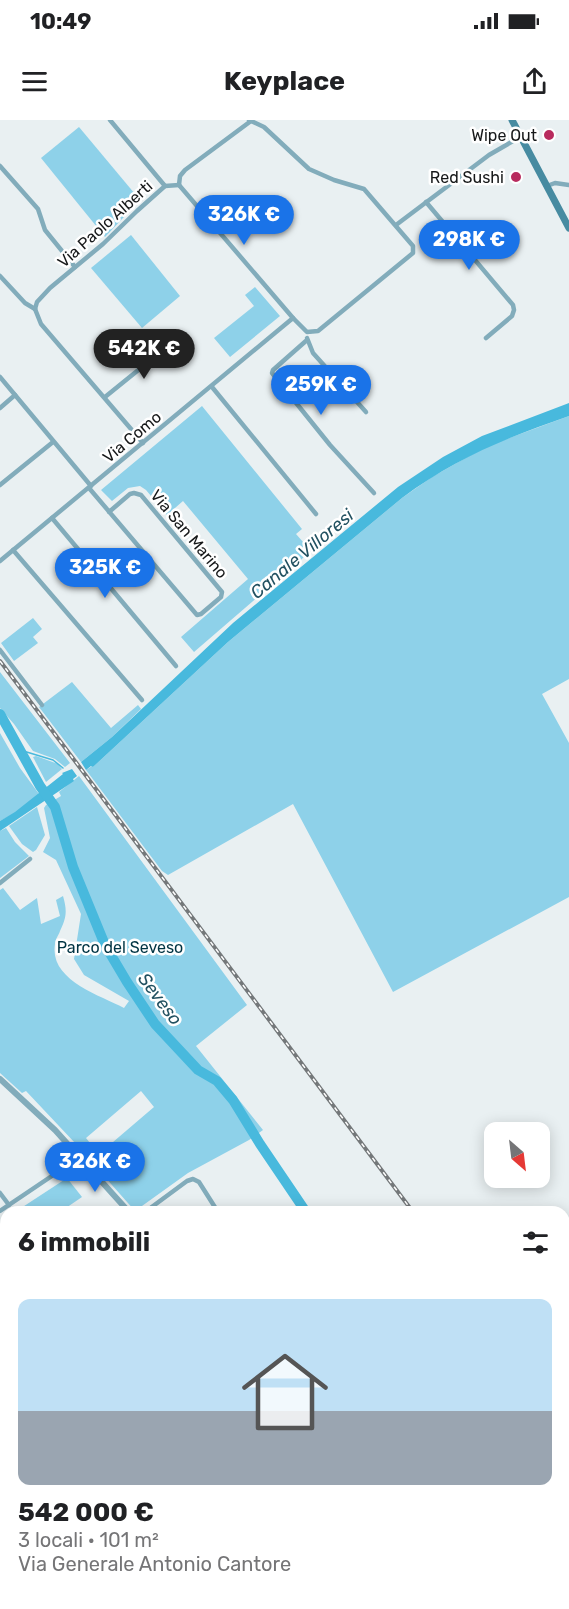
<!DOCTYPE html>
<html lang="it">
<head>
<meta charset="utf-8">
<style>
	:root { --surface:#fff; --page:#f6f6f6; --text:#202124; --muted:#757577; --accent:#1a73e8 }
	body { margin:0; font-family:Rubik,sans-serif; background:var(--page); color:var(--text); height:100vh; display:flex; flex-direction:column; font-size:22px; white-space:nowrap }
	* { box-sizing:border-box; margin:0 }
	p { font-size:20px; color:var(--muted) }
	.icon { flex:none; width:33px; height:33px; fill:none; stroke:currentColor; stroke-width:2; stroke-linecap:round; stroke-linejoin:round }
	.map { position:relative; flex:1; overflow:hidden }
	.side { position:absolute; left:0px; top:1086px; width:570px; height:404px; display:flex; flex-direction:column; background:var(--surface); border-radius:18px 18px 0 0; box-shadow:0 3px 15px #0003 }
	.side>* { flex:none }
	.needle { width:39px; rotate:152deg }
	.fabs { position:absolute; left:484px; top:1002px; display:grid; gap:12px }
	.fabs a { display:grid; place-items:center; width:66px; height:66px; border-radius:12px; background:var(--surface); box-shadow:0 3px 15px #0003; font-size:30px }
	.price { position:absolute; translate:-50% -51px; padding:0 14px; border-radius:21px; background:var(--accent); color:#fff; font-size:20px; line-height:39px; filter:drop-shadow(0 2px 3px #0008) }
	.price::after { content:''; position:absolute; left:50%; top:36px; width:18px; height:14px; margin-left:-9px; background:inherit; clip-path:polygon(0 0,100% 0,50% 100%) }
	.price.current { background:#222; color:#fff }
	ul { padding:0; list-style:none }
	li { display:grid; align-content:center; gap:12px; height:318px; padding:0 18px }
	li span { display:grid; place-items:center; height:186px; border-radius:12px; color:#555 }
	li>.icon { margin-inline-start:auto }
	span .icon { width:108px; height:108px; fill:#fffc; stroke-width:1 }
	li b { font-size:26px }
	h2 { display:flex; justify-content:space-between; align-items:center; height:72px; padding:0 18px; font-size:26px }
	.status { display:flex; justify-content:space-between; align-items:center; height:42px; padding:0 30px; background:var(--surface); direction:ltr }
	.status svg { height:16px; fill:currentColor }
	header { display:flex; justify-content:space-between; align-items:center; height:78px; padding:0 18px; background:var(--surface); font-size:27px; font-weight:700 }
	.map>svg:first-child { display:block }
	.green { fill:#8ed1e9 }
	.water { fill:#48b9dd }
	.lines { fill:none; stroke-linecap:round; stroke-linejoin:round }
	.stream { stroke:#48b9dd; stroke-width:1.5 }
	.river { stroke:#48b9dd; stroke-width:10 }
	.minor { stroke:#82acbb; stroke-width:4.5 }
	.tertiary { stroke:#82acbb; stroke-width:6 }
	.secondary { stroke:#478ba1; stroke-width:7 }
	.rail-casing { stroke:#74787a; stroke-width:4 }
	.rail { stroke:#fff; stroke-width:1.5; stroke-dasharray:4.5; stroke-linecap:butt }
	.poi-dot { fill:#b82b5e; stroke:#fff; stroke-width:2 }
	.labels { text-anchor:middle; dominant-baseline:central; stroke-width:5; stroke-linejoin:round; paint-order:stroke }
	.poi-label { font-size:16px; fill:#161819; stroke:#fff; text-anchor:end }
	.street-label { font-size:16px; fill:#161819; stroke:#fff }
	.park-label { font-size:16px; fill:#003443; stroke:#fff }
	.water-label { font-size:18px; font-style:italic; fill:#225161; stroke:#fff }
</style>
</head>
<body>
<div class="status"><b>10:49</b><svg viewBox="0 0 49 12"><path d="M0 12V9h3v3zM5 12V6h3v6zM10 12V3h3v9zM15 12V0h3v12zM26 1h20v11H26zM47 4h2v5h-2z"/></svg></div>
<header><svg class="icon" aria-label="menu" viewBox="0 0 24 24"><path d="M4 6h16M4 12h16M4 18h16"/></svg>Keyplace<svg class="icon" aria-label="share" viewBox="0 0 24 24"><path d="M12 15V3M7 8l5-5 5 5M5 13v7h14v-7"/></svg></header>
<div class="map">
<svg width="569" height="1489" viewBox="0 0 569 1489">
	<rect width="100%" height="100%" fill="#e9f0f2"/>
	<!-- green -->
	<g class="green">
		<polygon points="79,7 140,80 105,117 41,38"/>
		<polygon points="131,115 180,176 142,208 91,148"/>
		<polygon points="255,167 280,196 230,237 214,218 254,186 245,175"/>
		<polygon points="202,286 302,409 296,414 311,431 194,532 181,517 248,459 183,381 167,395 146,370 140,366 128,368 112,381 101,370"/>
		<polygon points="569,296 569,559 542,574 569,623 569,777 393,872 293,684 168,755 162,751 86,650 92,646 93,647 228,522 402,378 432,357 485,327"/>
		<polygon points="33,498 42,509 33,517 38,523 14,541 1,523"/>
		<polygon points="0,552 70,643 65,647 55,639 33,631 14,604 0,588"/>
		<polygon points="72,562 111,608 138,585 141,589 112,617 81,642 39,587"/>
		<polygon points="0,613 20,648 39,674 15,693 0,701"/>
		<polygon points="36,636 58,644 62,649 46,662 33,637"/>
		<path d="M79 656 247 885 196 926 263 1010 249 1020 188 1053 135 1091 96 1047 98 1046 88 1035H86L94 1028 99 1034 154 987 141 971 86 1018 90 1023 82 1030 83 1028 77 1022 75 1023 26 971 22 973 0 953V770L3 768 20 790 37 778 41 804 60 796 56 780 63 776C67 790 67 797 60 811 59 815 55 819 55 824 49 860 99 875 124 888L129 881 84 855 74 839 81 794 56 740 43 732 50 718 44 688 46 685 61 676 59 672Z"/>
		<polygon points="37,687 45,715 36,730 33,732 22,724 9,706"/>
		<polygon points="6,708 15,722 29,736 0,758 0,711"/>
		<polygon points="67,1058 82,1077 60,1092 15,1092"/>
		<polygon points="0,1442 6,1449 6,1484 36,1484 40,1489 0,1489"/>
		<polygon points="93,1484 140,1484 144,1489 150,1484 197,1484 204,1489 98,1489"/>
	</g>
	<!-- water -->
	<g class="water">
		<path d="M569 283V296C506 318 456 338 402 378L228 522 93 647 91 646 86 650 81 642 112 617 233 503 398 367 443 337 482 316Z"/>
		<polygon points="72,649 77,656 73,659 74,661 0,711 0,701 15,692 63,654 62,653"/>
	</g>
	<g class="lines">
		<!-- stream -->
		<polyline class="stream" points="20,630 53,640 63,648"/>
		<!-- river -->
		<g class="river">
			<polyline points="0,594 40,666 55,687 73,747 105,825 127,862 155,904 198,950 217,961 233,980 260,1024 306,1092"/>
			<polyline points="547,1484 551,1489"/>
		</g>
		<!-- minor -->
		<g class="minor">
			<polyline points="110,0 165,66"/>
			<polyline points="0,46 38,89 45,110 75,147"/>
			<polyline points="179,65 293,198"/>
			<polyline points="179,65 180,56 185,50 251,1"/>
			<polyline points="547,66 555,63 569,65"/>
			<polyline points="426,82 513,185 514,190 512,196 486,218"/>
			<polyline points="396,105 489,35 520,17"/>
			<polyline points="0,156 25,183 35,189"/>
			<polyline points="35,189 37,182 50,168 103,124 137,91 165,66 179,65"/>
			<polyline points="35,189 41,204 143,323"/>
			<polyline points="307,218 313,233 366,292"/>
			<polyline points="307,220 273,250 272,253 330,325 374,373"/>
			<polyline points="0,257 91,366"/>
			<polyline points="212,267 316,394"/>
			<polyline points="105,277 168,226"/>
			<polyline points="0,288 15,275"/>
			<polyline points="0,365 53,322"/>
			<polyline points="89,368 197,495 201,494 221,477 222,472 141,375 134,373 130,374 109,392"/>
			<polyline points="52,398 176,546"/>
			<polyline points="13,430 142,580"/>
			<polyline points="0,441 293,198 307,212 318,211 413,133 413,126 364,69 334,60 309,49 264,7 249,0"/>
			<polyline points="0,530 42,585"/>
			<polyline points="0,763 30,739"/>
			<polyline points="0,1073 9,1085"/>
			<polyline points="0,1091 80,1037"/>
			<polyline points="145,1092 187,1061 193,1059 199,1062 218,1092"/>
			<polyline points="0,1117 6,1125"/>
			<polyline points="0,1209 6,1205"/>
			<polyline points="0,1286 6,1295"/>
			<polyline points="564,1335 569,1335"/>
			<polyline points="564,1349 569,1355"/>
			<polyline points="564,1373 569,1370"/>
			<polyline points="564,1436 569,1446"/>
			<polyline points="204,1484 210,1489"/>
			<polyline points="335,1484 339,1489"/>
			<polyline points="427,1484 431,1489"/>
			<polyline points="501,1484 506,1489"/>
			<polyline points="213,1489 220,1484"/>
			<polyline points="481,1489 483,1484"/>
		</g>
		<!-- tertiary -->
		<g class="tertiary">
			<polyline points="0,959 55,1010 129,1092"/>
			<polyline points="0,1363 6,1359"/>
		</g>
		<!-- secondary -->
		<polyline class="secondary" points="512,0 569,108"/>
		<!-- rail casing -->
		<g class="rail-casing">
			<g id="rail">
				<polyline points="0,541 413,1092"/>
				<polyline points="564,1293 569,1299"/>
			</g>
		</g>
		<!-- rail -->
		<use href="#rail" class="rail"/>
	</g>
	<!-- markers -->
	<g class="poi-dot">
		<circle cx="549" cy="15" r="6"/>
		<circle cx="516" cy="57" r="6"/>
	</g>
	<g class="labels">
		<!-- poi labels -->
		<g class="poi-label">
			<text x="537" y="15">Wipe Out</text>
			<text x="504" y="57">Red Sushi</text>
		</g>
		<!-- street labels -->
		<g class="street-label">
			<text transform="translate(105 104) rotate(-42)">Via Paolo Alberti</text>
			<text transform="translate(132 317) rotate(-40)">Via Como</text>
			<text transform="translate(189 414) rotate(50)">Via San Marino</text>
		</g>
		<!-- park labels -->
		<g class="park-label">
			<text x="120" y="827">Parco del Seveso</text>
		</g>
		<!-- water labels -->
		<g class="water-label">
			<text transform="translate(302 434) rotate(-40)">Canale Villoresi</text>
			<text transform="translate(160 879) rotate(53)">Seveso</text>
		</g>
	</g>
</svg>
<div class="fabs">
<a><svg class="needle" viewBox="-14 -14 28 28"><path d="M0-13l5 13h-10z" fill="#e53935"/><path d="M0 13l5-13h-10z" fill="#757577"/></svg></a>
</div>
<b class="price" style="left:244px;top:126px">326K €</b>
<b class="price" style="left:469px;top:151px">298K €</b>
<b class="price current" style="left:144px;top:260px">542K €</b>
<b class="price" style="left:321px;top:296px">259K €</b>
<b class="price" style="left:105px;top:479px">325K €</b>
<b class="price" style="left:95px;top:1073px">326K €</b>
<section class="side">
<h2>6 immobili<svg class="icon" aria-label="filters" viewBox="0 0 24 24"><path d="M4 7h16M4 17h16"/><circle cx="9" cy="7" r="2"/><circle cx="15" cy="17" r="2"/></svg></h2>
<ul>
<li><span style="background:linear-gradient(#bfe0f5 60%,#9aa5b1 0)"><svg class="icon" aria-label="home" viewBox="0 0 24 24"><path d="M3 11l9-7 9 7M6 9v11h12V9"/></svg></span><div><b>542 000 €</b><p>3 locali · 101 m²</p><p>Via Generale Antonio Cantore</p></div></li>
</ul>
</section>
</div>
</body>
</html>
